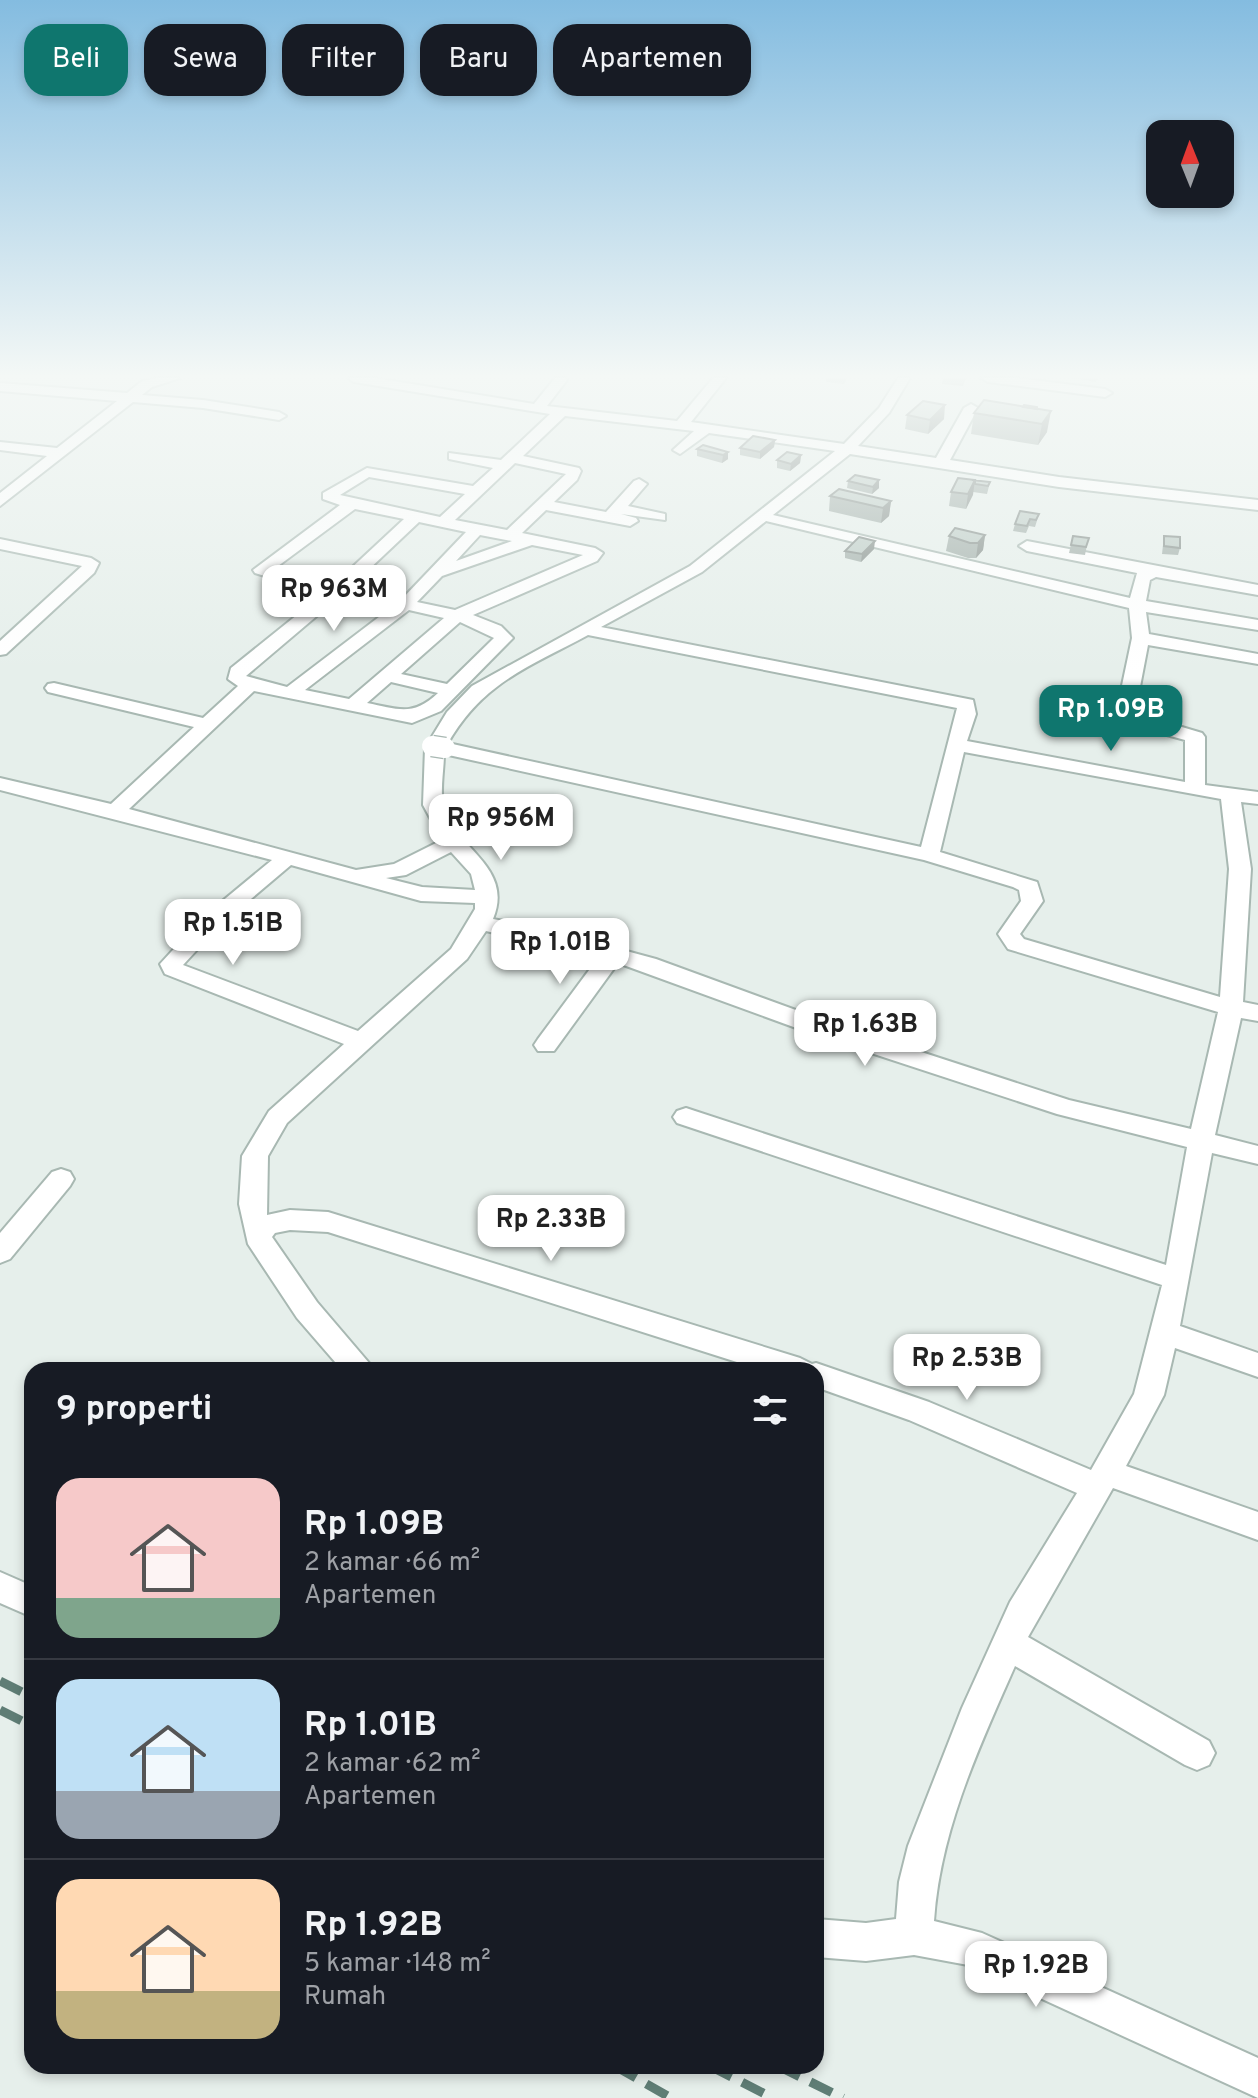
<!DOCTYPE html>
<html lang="id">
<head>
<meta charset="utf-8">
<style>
	:root { --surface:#171b24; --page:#20242c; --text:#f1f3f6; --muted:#9ea1a6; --line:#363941; --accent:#0f766e }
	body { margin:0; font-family:Overpass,sans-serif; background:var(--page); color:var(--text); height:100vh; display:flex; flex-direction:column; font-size:30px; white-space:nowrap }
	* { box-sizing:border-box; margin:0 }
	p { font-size:26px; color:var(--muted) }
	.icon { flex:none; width:44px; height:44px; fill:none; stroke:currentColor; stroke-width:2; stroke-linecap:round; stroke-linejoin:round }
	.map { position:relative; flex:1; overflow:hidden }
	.details { position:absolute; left:24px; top:1362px; width:800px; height:712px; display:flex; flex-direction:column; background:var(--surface); border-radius:24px; box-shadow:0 4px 12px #0003 }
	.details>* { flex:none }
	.guide { position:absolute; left:24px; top:24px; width:800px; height:72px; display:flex; gap:16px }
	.needle { width:52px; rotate:359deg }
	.controls { position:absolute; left:1146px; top:120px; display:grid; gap:16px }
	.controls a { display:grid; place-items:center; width:88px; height:88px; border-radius:16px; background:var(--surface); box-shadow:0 4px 12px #0003; font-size:40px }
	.price { position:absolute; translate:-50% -68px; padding:0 18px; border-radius:16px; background:#fff; color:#222; font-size:26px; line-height:52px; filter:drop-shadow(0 2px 4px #0008) }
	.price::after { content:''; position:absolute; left:50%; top:48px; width:24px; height:18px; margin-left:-12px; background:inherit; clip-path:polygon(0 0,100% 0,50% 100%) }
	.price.current { background:var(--accent); color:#fff }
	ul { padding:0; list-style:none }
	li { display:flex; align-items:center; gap:24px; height:200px; padding:0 32px }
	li+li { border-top:2px solid var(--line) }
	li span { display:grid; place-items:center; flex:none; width:224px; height:160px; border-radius:24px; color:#555 }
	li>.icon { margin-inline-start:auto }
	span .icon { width:96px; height:96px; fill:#fffc; stroke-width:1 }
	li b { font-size:34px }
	h2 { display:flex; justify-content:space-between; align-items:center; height:96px; padding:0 32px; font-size:34px }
	.chip { padding:0 28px; border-radius:24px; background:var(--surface); box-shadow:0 4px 12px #0003; font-size:28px; line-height:72px }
	.chip.current { background:var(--accent); color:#fff }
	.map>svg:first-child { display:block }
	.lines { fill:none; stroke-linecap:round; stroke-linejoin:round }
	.minor-casing { stroke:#a8b8b2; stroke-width:4 }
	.minor { fill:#fff; fill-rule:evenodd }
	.rail { stroke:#5f7d75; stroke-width:9; stroke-dasharray:24 12; stroke-linecap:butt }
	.minor-bridge-casing { stroke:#a8b8b2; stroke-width:23; stroke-linecap:butt }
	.minor-bridge { stroke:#fff; stroke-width:20 }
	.wall { fill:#a1aea9 }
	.shaded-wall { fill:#838d89 }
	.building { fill:#bbcac4; stroke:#838d89; stroke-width:2 }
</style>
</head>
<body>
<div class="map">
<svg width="1258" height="2098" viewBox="0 0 1258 2098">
	<rect width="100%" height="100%" fill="#e6efeb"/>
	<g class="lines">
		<!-- minor casing -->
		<g class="minor-casing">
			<g id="minor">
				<polygon points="157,378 180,378 152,387 142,395 203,400 279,412 286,416 279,420 203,408 133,402 0,506 0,493 47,456 0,450 0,442 57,448 117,401 0,391 0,383 127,393 142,381"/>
				<path d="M348 378H375L534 404 555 378H565L567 380 547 406 677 421 713 378H726L691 422 844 444 879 408 898 378H910L889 413 858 446 936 458 964 408 971 404 978 408 950 460 1059 477 1258 500V510L1059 487 850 454 773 515 1130 598 1137 573 1027 551 1019 546 1027 541 1258 585V595L1156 577 1150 580 1146 601 1258 620V630L1146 612 1149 634 1258 654V664L1148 645 1135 713 1202 733 1205 737V785L1258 792V804L1241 802 1251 869 1243 1002 1258 1005V1021L1241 1018 1215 1135 1258 1146V1164L1212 1153 1180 1326 1258 1353V1377L1175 1348 1164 1395 1126 1466 1258 1512V1540L1113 1488 1028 1637 1209 1741 1215 1753 1209 1765 1197 1770 1185 1765 1015 1666C979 1747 940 1831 934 1921L982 1933 1258 2058V2098L968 1965 914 1955 866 1961 816 1957V1919L866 1923 896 1919 899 1882 908 1846 962 1708 1010 1602 1077 1493 909 1420 816 1387V1370H762L328 1232 290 1230 275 1233 272 1237 317 1302 375 1370H342L297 1318 248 1244 239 1204 242 1156 269 1111 344 1044 165 974 160 964 203 917 272 860 0 790V778L111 804 194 727 48 692 45 688 48 684 54 683 203 718 238 686 228 679 231 668 323 594 255 573 253 570 340 505 323 499V493L367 468 473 486 493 468 449 459V453L501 460 550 414 354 382ZM565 416 694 431 673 450 680 454 709 433 835 451 690 566 472 686 447 712 425 748 423 805 442 840 394 864 356 870 129 809 254 691 412 723 441 711 513 638 501 626 473 615 597 561 603 553 595 548 522 533 546 510 630 526 638 521 636 518 621 514 665 520V514L628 506 647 484 639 479 634 481 606 512 554 502 577 480 581 471 579 468 523 456ZM515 463 566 474 507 530 455 520ZM369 477 465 494 440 517 340 495ZM355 509 404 519 332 586 274 569ZM766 521 1129 608 1132 638 1116 714 1123 723 1185 740V782L967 741 976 714 973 700 601 627 702 572ZM419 522 466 532 402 599 348 589ZM480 535 512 541 456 561ZM532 545 583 555 455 610 417 602 442 576ZM338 598 392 607 287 687 246 676ZM409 610 444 618 349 699 305 690ZM460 622 494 638 447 684 401 674ZM588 635 957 708 921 847 448 743C483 682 529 667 588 635ZM391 682 438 693C413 717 398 709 367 703ZM964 752 1221 799 1229 869 1220 997 1024 939 1020 934 1043 901 1037 882 940 852ZM444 754 924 860 1013 887 1019 890 1021 901 998 934 1008 949 1218 1012 1191 1129 1069 1100 826 1021 656 959 545 929 493 919C515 866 453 848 443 804 440 789 444 769 444 754ZM451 852 471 874 475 890 422 887 386 878 406 875ZM291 865 421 901 475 903V909L451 949 358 1031 183 965 219 926ZM486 931 598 958 538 1039 534 1045 538 1051H554L618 963 810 1033 1057 1114 1187 1147 1166 1265 695 1111 686 1108 677 1111 673 1117 677 1123 1162 1285 1134 1394 1091 1470 929 1402 816 1363 812 1364 800 1358 328 1212 290 1210 267 1215 268 1156 287 1123 467 959Z"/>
				<polygon points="981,378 1017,378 1105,389 1112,393 1105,397 988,382"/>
				<polygon points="0,539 91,558 99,563 94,573 6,654 0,655 0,641 82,566 0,549"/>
				<polygon points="61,1169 70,1172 74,1179 70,1186 10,1259 0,1263 0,1233 52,1172"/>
				<polygon points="0,1572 32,1586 32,1617 0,1603"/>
			</g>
		</g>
		<!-- minor -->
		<use href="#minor" class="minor"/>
		<!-- rail -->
		<g class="rail">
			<polyline points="0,1681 32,1697"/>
			<polyline points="0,1710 32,1726"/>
			<polyline points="615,2066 671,2098"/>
			<polyline points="710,2066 773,2098"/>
			<polyline points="778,2066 843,2098"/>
		</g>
		<!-- minor-bridge casing -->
		<g class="minor-bridge-casing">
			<polyline id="minor-bridge" points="432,746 445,748"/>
		</g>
		<!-- minor-bridge -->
		<use href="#minor-bridge" class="minor-bridge"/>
	</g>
	<!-- wall -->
	<g class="wall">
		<polygon points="826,378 847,378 844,384 826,382"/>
		<polygon points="943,378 966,378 963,386 942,384"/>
		<polygon points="1073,378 1098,378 1096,382"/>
		<polygon points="1037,409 1047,432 1038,445 971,434 974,413"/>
		<polygon points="907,415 944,419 928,434 905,429"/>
		<polygon points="775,440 774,447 760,459 740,455 740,448"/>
		<polygon points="697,449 728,452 728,459 722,463 697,456"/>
		<polygon points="801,455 800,463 790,471 777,468 777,460"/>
		<polygon points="958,478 990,482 987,494 973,492 966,509 949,506 951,492"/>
		<polygon points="879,480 879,488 872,494 847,488 848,481"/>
		<polygon points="830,496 891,501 889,516 881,523 829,511"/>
		<polygon points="1039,514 1035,527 1029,526 1026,533 1013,531 1015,524"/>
		<polygon points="985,535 983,550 976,558 968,558 946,551 949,536"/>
		<polygon points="1073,536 1087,545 1085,555 1069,553"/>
		<polygon points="1164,536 1180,548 1178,555 1162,554"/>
		<polygon points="874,549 861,562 845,558 845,551"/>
	</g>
	<!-- shaded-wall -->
	<g class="shaded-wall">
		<polygon points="945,405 944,419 928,434 930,420"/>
		<polygon points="1051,411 1047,432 1038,445 1042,424"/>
		<polygon points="775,440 774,447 760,459 760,452"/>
		<polygon points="728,452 728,459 722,463 723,455"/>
		<polygon points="801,455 800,463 790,471 791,464"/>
		<polygon points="879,480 879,488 872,494 873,487"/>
		<polygon points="975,480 973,495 966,509 968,494"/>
		<polygon points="891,501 889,516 881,523 883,508"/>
		<polygon points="985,535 983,550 976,558 978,543"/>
		<polygon points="875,541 874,549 861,562 862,554"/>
	</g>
	<!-- building -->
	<g class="building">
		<polygon points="984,400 1051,411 1042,424 974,413"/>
		<polygon points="923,401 945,405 930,420 907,415"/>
		<polygon points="1024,405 1037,407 1037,409 1023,407"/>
		<polygon points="753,436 775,440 760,452 740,448"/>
		<polygon points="703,445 728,452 723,455 697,449"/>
		<polygon points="787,452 801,455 791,464 777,460"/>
		<polygon points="855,475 879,480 873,487 848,481"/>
		<polygon points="958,478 975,480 968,494 951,492"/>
		<polygon points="972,480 990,482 988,486 975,484 975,480"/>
		<polygon points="839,489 891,501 883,508 830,496"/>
		<polygon points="1020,511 1039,514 1036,520 1030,519 1027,526 1015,524"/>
		<polygon points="955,528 985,535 978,543 970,543 949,536"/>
		<polygon points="1073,536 1089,538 1086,547 1071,545"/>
		<polygon points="1164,536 1180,537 1180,548 1164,546"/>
		<polygon points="859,537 875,541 862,554 845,551"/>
	</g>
	<!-- sky -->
	<linearGradient id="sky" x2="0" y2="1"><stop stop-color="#84bce0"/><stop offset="0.56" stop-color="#f4f8f6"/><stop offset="1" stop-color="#f4f8f6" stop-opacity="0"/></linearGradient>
	<rect width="1258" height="671" fill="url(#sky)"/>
</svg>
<div class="controls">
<a><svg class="needle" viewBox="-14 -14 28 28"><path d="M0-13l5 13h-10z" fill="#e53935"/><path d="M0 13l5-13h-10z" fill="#9ea1a6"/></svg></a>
</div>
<b class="price" style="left:334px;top:633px">Rp 963M</b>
<b class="price current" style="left:1111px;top:753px">Rp 1.09B</b>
<b class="price" style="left:501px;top:862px">Rp 956M</b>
<b class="price" style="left:233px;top:967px">Rp 1.51B</b>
<b class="price" style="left:560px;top:986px">Rp 1.01B</b>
<b class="price" style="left:865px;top:1068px">Rp 1.63B</b>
<b class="price" style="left:551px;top:1263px">Rp 2.33B</b>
<b class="price" style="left:967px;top:1402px">Rp 2.53B</b>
<b class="price" style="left:1036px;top:2009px">Rp 1.92B</b>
<div class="guide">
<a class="chip current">Beli</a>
<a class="chip">Sewa</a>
<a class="chip">Filter</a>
<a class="chip">Baru</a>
<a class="chip">Apartemen</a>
</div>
<section class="details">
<h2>9 properti<svg class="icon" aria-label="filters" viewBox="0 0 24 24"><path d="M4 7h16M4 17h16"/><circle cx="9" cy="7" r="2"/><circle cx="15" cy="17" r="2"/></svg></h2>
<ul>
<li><span style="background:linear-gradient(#f6c9c9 75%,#7fa58c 0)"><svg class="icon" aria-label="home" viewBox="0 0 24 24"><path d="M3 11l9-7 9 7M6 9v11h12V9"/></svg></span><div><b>Rp 1.09B</b><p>2 kamar · 66 m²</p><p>Apartemen</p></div></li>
<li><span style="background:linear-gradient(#bfe0f5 70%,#9aa5b1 0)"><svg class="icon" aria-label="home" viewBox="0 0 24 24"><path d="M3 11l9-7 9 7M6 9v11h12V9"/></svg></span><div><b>Rp 1.01B</b><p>2 kamar · 62 m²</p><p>Apartemen</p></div></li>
<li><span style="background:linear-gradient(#ffd9b3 70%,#c2b280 0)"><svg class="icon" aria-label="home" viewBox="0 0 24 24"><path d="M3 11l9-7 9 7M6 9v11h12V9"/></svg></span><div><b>Rp 1.92B</b><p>5 kamar · 148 m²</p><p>Rumah</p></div></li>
</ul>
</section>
</div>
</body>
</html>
